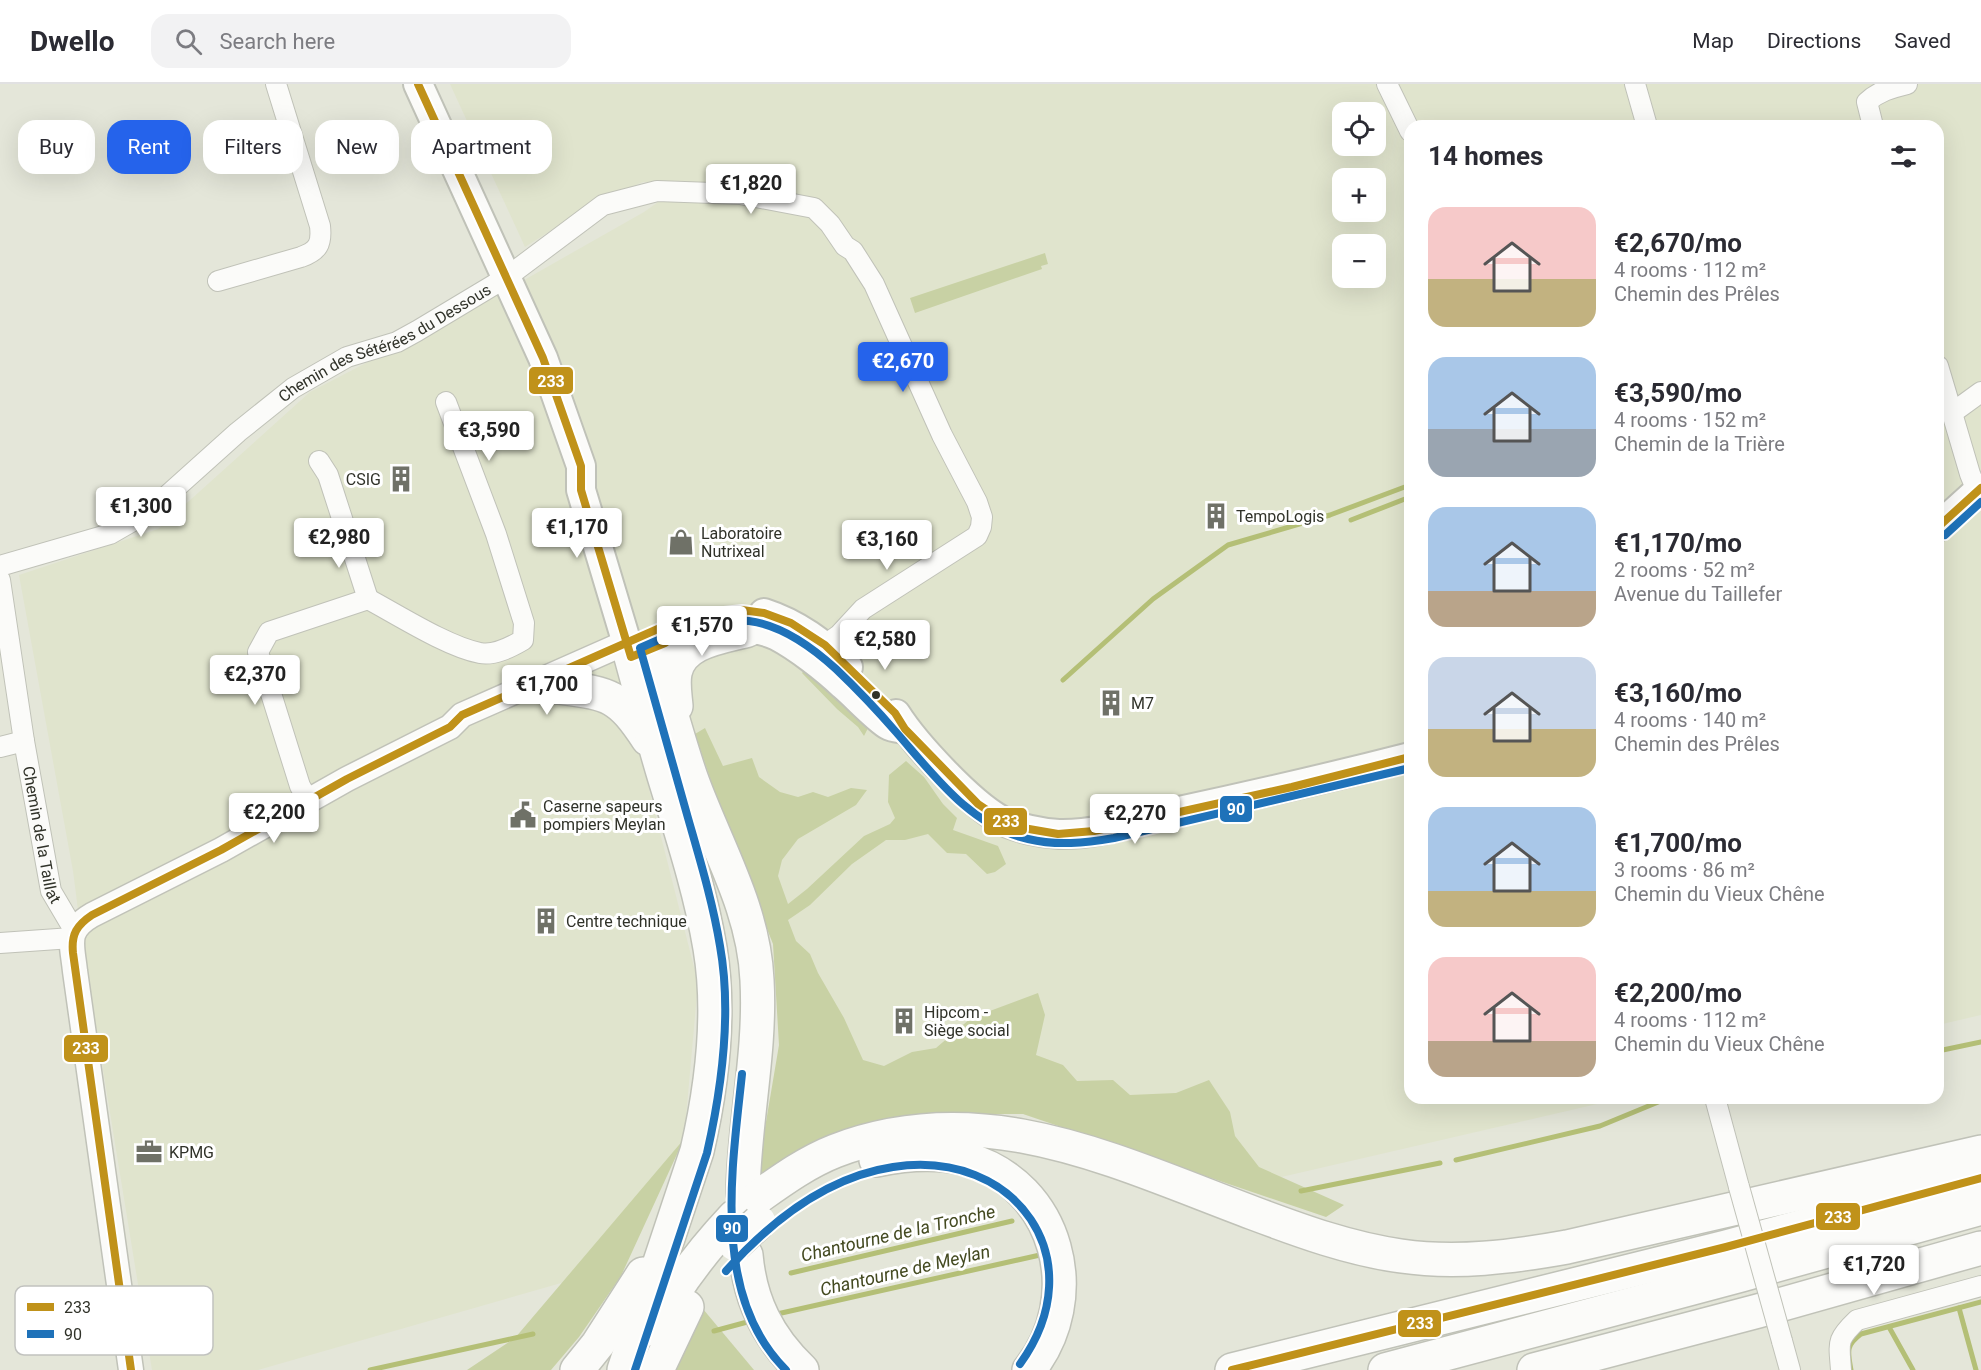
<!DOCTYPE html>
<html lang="en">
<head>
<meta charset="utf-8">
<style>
	:root { --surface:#fff; --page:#f2f2f3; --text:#2b2b33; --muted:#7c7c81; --line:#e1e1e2; --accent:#2563eb }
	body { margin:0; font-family:Roboto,sans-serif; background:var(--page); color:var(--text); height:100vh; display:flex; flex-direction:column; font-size:22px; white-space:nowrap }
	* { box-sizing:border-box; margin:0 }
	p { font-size:20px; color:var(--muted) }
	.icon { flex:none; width:33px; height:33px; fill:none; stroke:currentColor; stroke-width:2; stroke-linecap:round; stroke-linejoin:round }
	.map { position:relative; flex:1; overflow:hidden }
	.panel { position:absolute; left:1404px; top:36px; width:540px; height:984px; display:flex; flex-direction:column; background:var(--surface); border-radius:18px; box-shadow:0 6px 24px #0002 }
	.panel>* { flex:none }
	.guide { position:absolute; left:18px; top:36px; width:570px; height:54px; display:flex; gap:12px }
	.tools { position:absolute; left:1332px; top:18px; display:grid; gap:12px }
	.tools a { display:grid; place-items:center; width:54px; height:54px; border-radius:12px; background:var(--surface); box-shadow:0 6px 24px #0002; font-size:30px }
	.price { position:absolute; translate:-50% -51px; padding:0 14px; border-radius:6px; background:#fff; color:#222; font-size:20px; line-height:39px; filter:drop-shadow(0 2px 3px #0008) }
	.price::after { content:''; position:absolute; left:50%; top:36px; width:18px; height:14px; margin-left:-9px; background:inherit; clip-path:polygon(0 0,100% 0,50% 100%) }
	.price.on { background:var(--accent); color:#fff }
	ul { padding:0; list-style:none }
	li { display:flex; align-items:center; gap:18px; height:150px; padding:0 24px }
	li span { display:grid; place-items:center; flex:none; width:168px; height:120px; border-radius:18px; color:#555 }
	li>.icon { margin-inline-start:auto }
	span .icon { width:72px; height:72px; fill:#fffc; stroke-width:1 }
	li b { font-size:26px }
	h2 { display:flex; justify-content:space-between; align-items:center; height:72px; padding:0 24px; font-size:26px }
	.pill { padding:0 21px; border-radius:18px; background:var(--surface); box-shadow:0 6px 24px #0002; font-size:21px; line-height:54px }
	.pill.on { background:var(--accent); color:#fff }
	header { display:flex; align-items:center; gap:36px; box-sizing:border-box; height:84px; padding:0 30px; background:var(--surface); border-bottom:2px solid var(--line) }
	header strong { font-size:28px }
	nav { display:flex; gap:33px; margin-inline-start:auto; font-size:21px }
	.search { width:420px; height:54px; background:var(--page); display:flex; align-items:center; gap:15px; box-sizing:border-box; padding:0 21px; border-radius:18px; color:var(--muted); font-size:22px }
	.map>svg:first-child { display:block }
	.built { fill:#e0e4cd; fill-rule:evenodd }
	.green { fill:#c8d1a4 }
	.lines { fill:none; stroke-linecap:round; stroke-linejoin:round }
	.stream { stroke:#b4bf76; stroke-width:5 }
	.minor-casing { stroke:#c0c2b8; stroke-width:22 }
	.tertiary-casing { stroke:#c0c2b8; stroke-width:27 }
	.secondary-casing { stroke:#c0c2b8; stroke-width:32 }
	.trunk-casing { stroke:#c0c2b8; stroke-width:36 }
	.motorway-casing { stroke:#c0c2b8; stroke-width:36 }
	.minor { stroke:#fbfbf9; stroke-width:20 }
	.tertiary { stroke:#fbfbf9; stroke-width:24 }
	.secondary { stroke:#fbfbf9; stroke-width:28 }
	.trunk { stroke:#fbfbf9; stroke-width:33 }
	.motorway { stroke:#fbfbf9; stroke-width:33 }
	.minor-bridge-casing { stroke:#c0c2b8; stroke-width:22; stroke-linecap:butt }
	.trunk-bridge-casing { stroke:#c0c2b8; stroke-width:36; stroke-linecap:butt }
	.minor-bridge { stroke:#fbfbf9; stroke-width:20 }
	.trunk-bridge { stroke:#fbfbf9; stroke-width:33 }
	.bus-1-casing { stroke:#fff; stroke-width:12 }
	.bus-2-casing { stroke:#fff; stroke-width:12 }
	.bus-1 { stroke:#c0921a; stroke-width:8 }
	.bus-2 { stroke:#1f72b9; stroke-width:8 }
	.bus-dot { fill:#303229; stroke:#fff; stroke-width:2 }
	.labels { text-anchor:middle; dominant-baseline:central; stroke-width:6; stroke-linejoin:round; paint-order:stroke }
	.street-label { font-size:16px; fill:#303229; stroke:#fff }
	.poi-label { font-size:16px; fill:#303229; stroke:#fff; text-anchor:start }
	.water-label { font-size:18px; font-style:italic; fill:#444a21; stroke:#fff }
	.key { fill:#fff; stroke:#c1c2bf; stroke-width:1.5 }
	.key-label { font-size:16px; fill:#303229 }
	.line-badge { stroke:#fff; stroke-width:2 }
	.badge-label { font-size:16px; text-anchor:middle; font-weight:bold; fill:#fff }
</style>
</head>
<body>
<header>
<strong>Dwello</strong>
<div class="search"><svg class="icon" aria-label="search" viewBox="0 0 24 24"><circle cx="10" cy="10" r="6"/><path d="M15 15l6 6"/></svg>Search here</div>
<nav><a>Map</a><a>Directions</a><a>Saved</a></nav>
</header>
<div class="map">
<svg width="1981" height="1286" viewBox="0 0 1981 1286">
	<rect width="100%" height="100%" fill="#e4e6d9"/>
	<!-- built -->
	<path class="built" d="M450 0H1981V931L1938 941V42H1410V1014H1623L1277 1094 1024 1030 825 985 706 686 647 697 698 899 684 1055 582 1193 258 1286H152L82 857 73 787 19 491 158 445 310 308 503 208 644 128 688 97 643 98 597 117 525 163ZM1342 28H1376V62H1342ZM1342 94H1376V128H1342ZM1342 160H1376V194H1342Z"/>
	<!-- green -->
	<g class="green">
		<polygon points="1045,169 1048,180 1041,182 1042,185 915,229 910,214"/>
		<polygon points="810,580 869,642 864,652 858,643 837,625 802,589"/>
		<polygon points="705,644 723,682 752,674 759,693 780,708 798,713 813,708 828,713 851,704 867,706 856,721 798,755 782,776 778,792 788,820 807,805 864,752 890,740 895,734 888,718 889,691 906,677 924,693 943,720 957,734 953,746 998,762 1006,780 995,788 987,790 966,770 947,769 928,750 905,756 886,756 852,780 810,821 788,836 796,857 810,870 818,889 844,934 863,976 884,982 912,968 936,964 971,934 1038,909 1045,931 1036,971 1063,981 1077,997 1113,996 1130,1011 1176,1009 1209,996 1230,1028 1235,1052 1259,1083 1344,1121 1326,1133 1023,1030 924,1030 837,1049 757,1091 779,961 773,860 727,744 695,650"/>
		<polygon points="684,1055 621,1192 579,1253 551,1286 467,1286 515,1254"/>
		<polygon points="703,1225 754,1286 667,1286"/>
	</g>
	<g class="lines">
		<!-- stream -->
		<g class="stream">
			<polyline points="1351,436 1410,413"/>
			<polyline points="1063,596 1153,515 1228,461 1330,431 1410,401"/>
			<polyline points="1938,967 1981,958"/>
			<polyline points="1456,1076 1600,1042 1668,1014"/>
			<polyline points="1301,1107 1440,1079"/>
			<polyline points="791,1189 1012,1137"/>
			<polyline points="1959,1224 1976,1286"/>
			<polyline points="777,1230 1040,1171"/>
			<polyline points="1889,1243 1913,1286"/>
			<polyline points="714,1247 751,1237"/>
			<polyline points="370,1286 533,1250"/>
			<path d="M1851 1286C1848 1268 1845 1262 1861 1250L1981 1218"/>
		</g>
		<!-- minor casing -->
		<g class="minor-casing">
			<g id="minor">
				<polyline points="1387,0 1410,47"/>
				<polyline points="1635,0 1647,42"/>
				<path d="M1873 42 1867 18C1879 7 1891 4 1907 0"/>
				<path d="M218 197 301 173C318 167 322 160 320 142L276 0"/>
				<polyline points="1938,282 1952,329 1981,308"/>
				<polyline points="1952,329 1970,390 1977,407"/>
				<path id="s1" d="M0 482 110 450 150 427 238 348 293 304 347 273 397 258 417 247 507 193 603 121 657 107 740 110 814 124 830 140 845 162 853 167 874 200 942 351 977 418 982 433 981 443 977 452 863 525 839 551 825 561"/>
				<path id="s2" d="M0 496 24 657 51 807 74 846"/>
				<path d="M368 515C398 531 448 563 480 569 494 572 511 563 523 556L524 539 496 450 446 318"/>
				<polyline points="0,663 24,657"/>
				<polyline points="308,716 300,702 258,568 269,548 368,515 328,391 319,377"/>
				<polyline points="0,859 72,854"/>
				<polyline points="1715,1014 1739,1103"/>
				<polyline points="1782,1257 1790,1286"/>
				<path d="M1841 1286C1839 1258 1836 1256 1857 1236L1981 1202"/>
			</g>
		</g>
		<!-- tertiary casing -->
		<g class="tertiary-casing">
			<path id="tertiary" d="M131 1286 75 887C72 859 65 847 92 831L221 766 347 695 450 643 462 631 627 558"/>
		</g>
		<!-- secondary casing -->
		<g class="secondary-casing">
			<g id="secondary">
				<path d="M418 0 543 274 581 382V406L631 573C669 556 737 532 777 552 798 563 826 585 843 601 854 610 877 635 888 641 893 644 900 644 905 645"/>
				<polyline points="1938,443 1981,404"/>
				<path d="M764 529C798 540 822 559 848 583"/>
				<path d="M896 630C915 660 970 719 1001 736 1017 744 1041 749 1059 750 1097 751 1138 737 1175 728 1254 711 1332 693 1410 673"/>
			</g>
		</g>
		<!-- trunk casing -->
		<g class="trunk-casing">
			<g id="trunk">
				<path d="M650 565C667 609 677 655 693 699 717 764 754 825 757 896 761 968 744 1038 743 1109"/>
				<path d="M558 603C610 610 618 610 648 655"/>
				<path d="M676 622C675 611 673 600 675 589 681 557 722 553 748 546"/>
				<path d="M876 1076C905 1070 937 1067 966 1075 1059 1101 1087 1214 1029 1286"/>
				<path d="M758 1113C782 1096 807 1078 835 1067 983 1010 1116 1078 1253 1129 1301 1147 1350 1165 1401 1172 1456 1180 1512 1173 1567 1163L1981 1068"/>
				<path d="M746 1171C750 1217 768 1254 802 1286"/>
				<path d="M653 1245C674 1203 702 1167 734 1133"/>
				<polyline points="577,1286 598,1260 643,1190"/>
				<path d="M624 1286 697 1067C712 1002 721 930 710 864 700 805 681 748 664 692 652 652 642 613 631 573"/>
				<polyline points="657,1286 687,1223"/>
				<polyline points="1534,1286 1758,1227 1981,1164"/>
			</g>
		</g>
		<!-- motorway casing -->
		<g class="motorway-casing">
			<g id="motorway">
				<polyline points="1232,1286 1726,1163 1981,1094"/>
				<polyline points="1385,1286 1741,1191 1981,1124"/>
			</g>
		</g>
		<!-- minor -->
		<use href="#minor" class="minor"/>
		<!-- tertiary -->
		<use href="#tertiary" class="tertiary"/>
		<!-- secondary -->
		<use href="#secondary" class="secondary"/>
		<!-- trunk -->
		<use href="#trunk" class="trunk"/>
		<!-- motorway -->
		<use href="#motorway" class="motorway"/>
		<!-- minor-bridge casing -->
		<g class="minor-bridge-casing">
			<polyline id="minor-bridge" points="1739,1103 1782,1257"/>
		</g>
		<!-- trunk-bridge casing -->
		<g class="trunk-bridge-casing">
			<polyline id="trunk-bridge" points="735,1160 759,1138"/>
		</g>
		<!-- minor-bridge -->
		<use href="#minor-bridge" class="minor-bridge"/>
		<!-- trunk-bridge -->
		<use href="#trunk-bridge" class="trunk-bridge"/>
		<!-- bus-1 casing -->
		<g class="bus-1-casing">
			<g id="bus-1">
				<polyline points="418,0 543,274 581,382 581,406 631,573 665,559"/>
				<polyline points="1938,443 1981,404"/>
				<path d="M131 1286 73 869C71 850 77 841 92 831L221 766 347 695 450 643 462 631 660 544 706 530 742 526 764 529 791 539 825 561 895 629 905 645 978 720 1002 736 1029 745 1058 750 1094 747 1292 703 1410 673"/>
				<polyline points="1232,1286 1726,1163 1981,1094"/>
			</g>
		</g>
		<!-- bus-2 casing -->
		<g class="bus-2-casing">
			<g id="bus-2">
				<polyline points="1945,451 1981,418"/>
				<path d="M742 990C732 1085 711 1212 786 1286"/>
				<path d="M726 1187C770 1138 826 1093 893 1083 1016 1064 1095 1176 1020 1280"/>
				<path d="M635 1286 707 1069C722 1003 732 929 720 862 713 819 700 776 688 734 672 678 656 621 640 564 673 549 712 533 749 537 782 541 812 563 836 585 857 605 877 626 896 648 932 689 971 743 1028 755 1057 762 1085 759 1114 754L1410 684"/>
			</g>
		</g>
		<!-- bus-1 -->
		<use href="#bus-1" class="bus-1"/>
		<!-- bus-2 -->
		<use href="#bus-2" class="bus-2"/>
	</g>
	<!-- icons -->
	<defs>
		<g id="building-bare" transform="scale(2.07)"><path d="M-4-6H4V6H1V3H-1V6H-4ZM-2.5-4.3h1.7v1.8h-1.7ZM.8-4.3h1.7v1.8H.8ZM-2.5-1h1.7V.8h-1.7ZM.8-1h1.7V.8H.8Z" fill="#6f7167" stroke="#fff" stroke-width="2.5" paint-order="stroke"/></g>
		<g id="shop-bare" transform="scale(2.07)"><path d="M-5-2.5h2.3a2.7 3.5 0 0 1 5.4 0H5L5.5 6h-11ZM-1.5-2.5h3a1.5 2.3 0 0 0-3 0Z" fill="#6f7167" stroke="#fff" stroke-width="2.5" paint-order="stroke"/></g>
		<g id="civic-bare" transform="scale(2.07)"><path d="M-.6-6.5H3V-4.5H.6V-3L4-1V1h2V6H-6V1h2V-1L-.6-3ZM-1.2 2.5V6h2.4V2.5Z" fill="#6f7167" stroke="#fff" stroke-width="2.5" paint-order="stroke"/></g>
		<g id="office-bare" transform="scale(2.07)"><path d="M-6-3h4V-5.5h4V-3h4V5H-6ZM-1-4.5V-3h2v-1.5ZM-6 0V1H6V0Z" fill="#6f7167" stroke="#fff" stroke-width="2.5" paint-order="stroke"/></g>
	</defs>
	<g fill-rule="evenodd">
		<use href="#building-bare" x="401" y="395"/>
		<use href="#building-bare" x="1216" y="432"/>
		<use href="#shop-bare" x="681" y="458"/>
		<use href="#building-bare" x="1111" y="619"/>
		<use href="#civic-bare" x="523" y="731"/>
		<use href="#building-bare" x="546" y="837"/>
		<use href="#building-bare" x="904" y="937"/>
		<use href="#office-bare" x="149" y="1068"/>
	</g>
	<!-- markers -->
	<circle class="bus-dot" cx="876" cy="611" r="5"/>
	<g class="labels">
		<!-- street labels -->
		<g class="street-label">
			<text stroke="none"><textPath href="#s1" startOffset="452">Chemin des Sétérées du Dessous</textPath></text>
			<text stroke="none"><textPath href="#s2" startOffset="258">Chemin de la Taillat</textPath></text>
		</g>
		<!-- poi labels -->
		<g class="poi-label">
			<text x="381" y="395" text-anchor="end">CSIG</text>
			<text x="1236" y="432">TempoLogis</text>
			<text x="701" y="449">Laboratoire<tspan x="701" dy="18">Nutrixeal</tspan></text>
			<text x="1131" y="619">M7</text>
			<text x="543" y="722">Caserne sapeurs<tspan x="543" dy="18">pompiers Meylan</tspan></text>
			<text x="566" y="837">Centre technique</text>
			<text x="924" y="928">Hipcom -<tspan x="924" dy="18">Siège social</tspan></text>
			<text x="169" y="1068">KPMG</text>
		</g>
		<!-- water labels -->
		<g class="water-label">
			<text transform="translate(898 1149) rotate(-13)">Chantourne de la Tronche</text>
			<text transform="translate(905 1186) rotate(-13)">Chantourne de Meylan</text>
		</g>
	</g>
	<!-- legend -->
	<rect x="15" y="1202" width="198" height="69" rx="9" class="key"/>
	<rect x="27" y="1219" width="27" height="8" fill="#c0921a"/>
	<rect x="27" y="1246" width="27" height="8" fill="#1f72b9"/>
	<g class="key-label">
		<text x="64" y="1229">233</text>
		<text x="64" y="1256">90</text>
	</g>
	<g class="line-badge">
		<rect x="528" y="282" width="46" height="29" rx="6" fill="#c0921a"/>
		<rect x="1219" y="711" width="34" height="28" rx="6" fill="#1f72b9"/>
		<rect x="983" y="723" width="45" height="29" rx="6" fill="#c0921a"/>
		<rect x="63" y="950" width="46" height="29" rx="6" fill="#c0921a"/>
		<rect x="1815" y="1118" width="46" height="29" rx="6" fill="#c0921a"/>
		<rect x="715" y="1130" width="34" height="29" rx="6" fill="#1f72b9"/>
		<rect x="1397" y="1225" width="45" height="29" rx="6" fill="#c0921a"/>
	</g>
	<g class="badge-label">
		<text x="551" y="303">233</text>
		<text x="1236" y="731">90</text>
		<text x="1006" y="743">233</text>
		<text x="86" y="970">233</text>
		<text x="1838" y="1139">233</text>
		<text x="732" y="1150">90</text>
		<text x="1420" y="1245">233</text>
	</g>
</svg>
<div class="tools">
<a><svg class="icon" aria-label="locate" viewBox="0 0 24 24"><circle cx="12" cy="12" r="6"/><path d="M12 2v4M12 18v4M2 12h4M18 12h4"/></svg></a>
<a>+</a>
<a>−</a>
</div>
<b class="price" style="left:751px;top:131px">€1,820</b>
<b class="price on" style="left:903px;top:309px">€2,670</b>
<b class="price" style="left:489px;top:378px">€3,590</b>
<b class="price" style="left:141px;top:454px">€1,300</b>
<b class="price" style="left:577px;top:475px">€1,170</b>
<b class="price" style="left:339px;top:485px">€2,980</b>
<b class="price" style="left:887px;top:487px">€3,160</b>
<b class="price" style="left:702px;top:573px">€1,570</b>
<b class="price" style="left:885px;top:587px">€2,580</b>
<b class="price" style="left:255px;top:622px">€2,370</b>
<b class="price" style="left:547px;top:632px">€1,700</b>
<b class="price" style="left:274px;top:760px">€2,200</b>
<b class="price" style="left:1135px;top:761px">€2,270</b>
<b class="price" style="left:1874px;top:1212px">€1,720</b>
<div class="guide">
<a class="pill">Buy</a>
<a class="pill on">Rent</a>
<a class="pill">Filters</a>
<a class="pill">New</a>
<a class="pill">Apartment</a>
</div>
<section class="panel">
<h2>14 homes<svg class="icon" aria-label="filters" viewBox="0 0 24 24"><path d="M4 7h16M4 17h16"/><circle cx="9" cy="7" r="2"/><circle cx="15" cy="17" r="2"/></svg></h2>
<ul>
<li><span style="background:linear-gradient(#f6c9c9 60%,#c2b280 0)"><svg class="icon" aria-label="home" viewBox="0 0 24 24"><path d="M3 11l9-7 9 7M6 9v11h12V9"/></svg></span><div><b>€2,670/mo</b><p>4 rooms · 112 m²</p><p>Chemin des Prêles</p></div></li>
<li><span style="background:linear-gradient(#a9c7e8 60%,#9aa5b1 0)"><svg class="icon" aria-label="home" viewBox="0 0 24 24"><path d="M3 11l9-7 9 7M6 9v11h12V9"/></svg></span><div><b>€3,590/mo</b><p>4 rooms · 152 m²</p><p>Chemin de la Trière</p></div></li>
<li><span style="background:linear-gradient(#a9c7e8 70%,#b9a48a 0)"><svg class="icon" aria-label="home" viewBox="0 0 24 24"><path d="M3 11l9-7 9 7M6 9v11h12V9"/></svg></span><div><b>€1,170/mo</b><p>2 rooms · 52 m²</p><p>Avenue du Taillefer</p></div></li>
<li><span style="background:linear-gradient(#c9d6e8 60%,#c2b280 0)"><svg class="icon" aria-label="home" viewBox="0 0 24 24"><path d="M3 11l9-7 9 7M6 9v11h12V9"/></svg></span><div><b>€3,160/mo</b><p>4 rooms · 140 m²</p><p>Chemin des Prêles</p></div></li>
<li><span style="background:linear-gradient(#a9c7e8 70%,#c2b280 0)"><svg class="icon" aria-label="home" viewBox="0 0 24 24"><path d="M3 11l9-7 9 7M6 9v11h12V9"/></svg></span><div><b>€1,700/mo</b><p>3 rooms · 86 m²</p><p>Chemin du Vieux Chêne</p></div></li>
<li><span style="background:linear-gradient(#f6c9c9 70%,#b9a48a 0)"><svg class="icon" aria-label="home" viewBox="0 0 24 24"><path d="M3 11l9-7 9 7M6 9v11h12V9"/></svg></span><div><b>€2,200/mo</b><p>4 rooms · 112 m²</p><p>Chemin du Vieux Chêne</p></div></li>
</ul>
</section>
</div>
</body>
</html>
